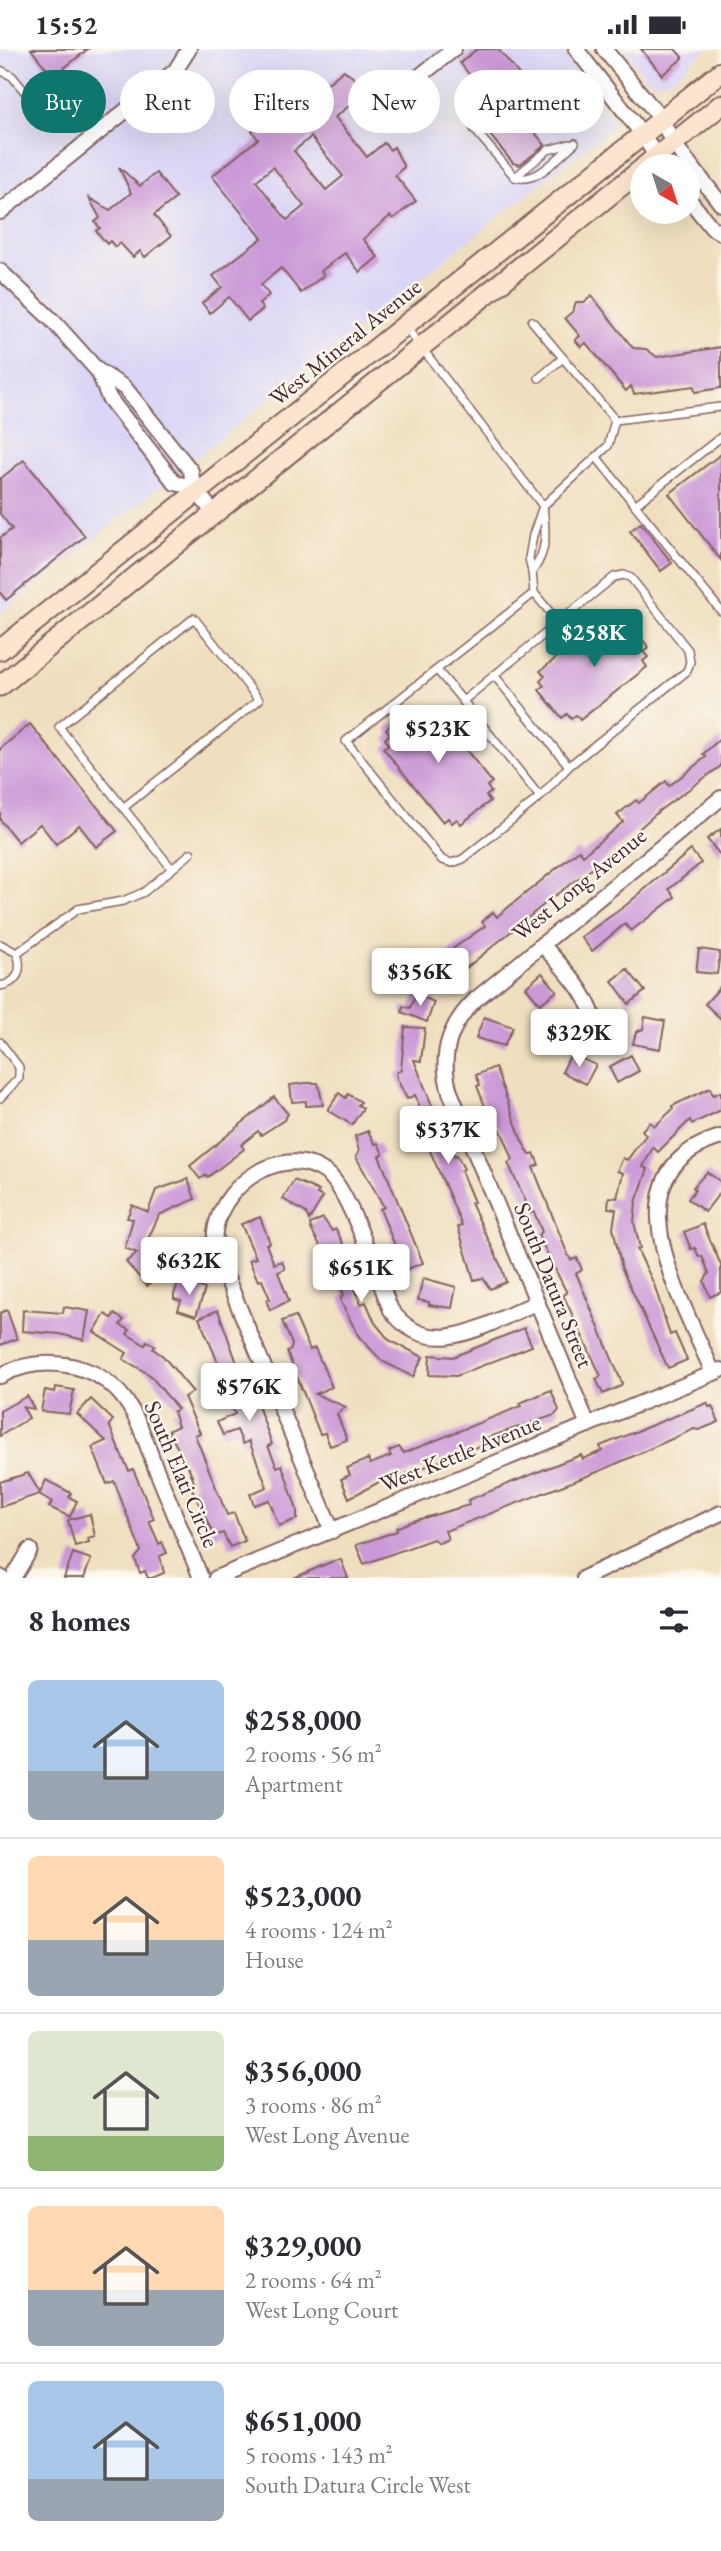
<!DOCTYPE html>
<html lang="en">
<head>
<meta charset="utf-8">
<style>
	:root { --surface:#fff; --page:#f2f2f3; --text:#2b2b33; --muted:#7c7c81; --line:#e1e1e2; --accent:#0f766e }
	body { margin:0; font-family:"EB Garamond",serif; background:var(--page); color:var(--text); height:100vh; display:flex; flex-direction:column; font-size:26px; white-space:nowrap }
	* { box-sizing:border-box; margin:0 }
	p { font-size:23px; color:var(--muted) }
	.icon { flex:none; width:38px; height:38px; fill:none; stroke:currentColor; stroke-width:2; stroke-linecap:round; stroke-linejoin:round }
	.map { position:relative; height:1529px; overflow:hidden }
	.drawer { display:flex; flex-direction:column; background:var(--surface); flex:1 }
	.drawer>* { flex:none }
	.hud { position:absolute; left:21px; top:21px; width:679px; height:63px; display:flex; gap:14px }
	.needle { width:46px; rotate:141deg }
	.controls { position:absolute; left:630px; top:105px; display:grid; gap:14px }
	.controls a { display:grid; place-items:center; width:70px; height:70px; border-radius:50%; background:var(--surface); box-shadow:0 7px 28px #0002; font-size:35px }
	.price { position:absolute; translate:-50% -60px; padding:0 16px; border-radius:7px; background:#fff; color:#222; font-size:23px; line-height:46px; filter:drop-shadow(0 2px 4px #0008) }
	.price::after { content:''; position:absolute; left:50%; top:42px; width:21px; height:16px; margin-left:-10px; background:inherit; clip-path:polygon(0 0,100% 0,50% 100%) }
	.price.active { background:var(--accent); color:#fff }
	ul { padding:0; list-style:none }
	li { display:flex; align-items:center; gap:21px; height:175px; padding:0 28px }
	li+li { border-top:2px solid var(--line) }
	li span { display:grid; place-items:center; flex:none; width:196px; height:140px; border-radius:10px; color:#555 }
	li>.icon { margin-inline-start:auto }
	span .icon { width:84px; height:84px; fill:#fffc; stroke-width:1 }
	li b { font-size:30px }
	h2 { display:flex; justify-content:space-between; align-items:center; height:84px; padding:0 28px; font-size:30px }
	.tag { padding:0 24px; border-radius:32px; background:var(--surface); box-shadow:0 7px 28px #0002; font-size:24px; line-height:63px }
	.tag.active { background:var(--accent); color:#fff }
	.status { display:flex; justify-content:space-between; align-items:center; height:49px; padding:0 35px; background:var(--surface); direction:ltr }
	.status svg { height:19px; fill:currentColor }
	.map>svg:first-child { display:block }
	.built { fill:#dcd6f6 }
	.building { fill:#cb98d8; fill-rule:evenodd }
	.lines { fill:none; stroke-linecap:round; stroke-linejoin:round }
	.service-casing { stroke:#84625f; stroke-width:10 }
	.minor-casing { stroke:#84625f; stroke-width:18 }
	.secondary-casing { stroke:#84625f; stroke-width:23 }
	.service { stroke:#fff; stroke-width:7 }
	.minor { stroke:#fff; stroke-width:14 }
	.secondary { stroke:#fce5cf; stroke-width:19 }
	.labels { text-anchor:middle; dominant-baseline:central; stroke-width:5; stroke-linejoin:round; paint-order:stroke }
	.street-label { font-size:23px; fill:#4a1f2b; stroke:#fbf7ec }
</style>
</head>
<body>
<div class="status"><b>15:52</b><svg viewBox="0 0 49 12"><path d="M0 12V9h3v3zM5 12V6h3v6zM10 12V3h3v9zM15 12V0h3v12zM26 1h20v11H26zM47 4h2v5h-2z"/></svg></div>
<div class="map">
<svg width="721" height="1529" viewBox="0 0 721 1529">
	<rect width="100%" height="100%" fill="#fbf7ec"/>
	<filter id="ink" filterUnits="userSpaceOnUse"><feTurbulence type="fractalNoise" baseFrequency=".0143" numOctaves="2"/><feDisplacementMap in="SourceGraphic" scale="14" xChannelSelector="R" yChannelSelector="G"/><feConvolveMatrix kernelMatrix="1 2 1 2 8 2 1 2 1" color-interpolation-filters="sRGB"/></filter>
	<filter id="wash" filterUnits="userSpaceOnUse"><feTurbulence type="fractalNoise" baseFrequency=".00686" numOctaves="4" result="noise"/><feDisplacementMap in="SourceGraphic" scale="28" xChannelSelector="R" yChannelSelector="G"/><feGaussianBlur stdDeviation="1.57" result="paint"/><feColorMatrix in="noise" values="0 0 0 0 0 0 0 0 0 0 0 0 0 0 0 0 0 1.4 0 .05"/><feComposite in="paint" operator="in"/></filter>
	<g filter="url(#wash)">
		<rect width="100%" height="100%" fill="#f0dfbf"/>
		<!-- built -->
		<g class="built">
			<polygon points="0,0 561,0 615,75 0,565"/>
			<polygon points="623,0 707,0 673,29 656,35 645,28"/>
		</g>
		<g id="blocks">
			<!-- building -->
			<g class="building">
				<polygon points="31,0 88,0 53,28"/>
				<polygon points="477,0 498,0 535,45 516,60 545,96 520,116 513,114 480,74 496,59 460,14"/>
				<polygon points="641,0 675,0 683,9 662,26"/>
				<path d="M344 21 361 35 357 38 363 46 335 68 367 108 384 94 390 101 394 98 404 118 395 126 416 152 393 170 390 167 363 190 378 208 360 223 345 204 321 222 324 226 301 244 281 219 261 236 269 246 259 255 263 260 248 272 229 248 210 264 202 254 222 238 213 227 262 189 212 127 258 90 252 82 264 73 270 81 304 54 299 48 309 41 313 46ZM311 88 343 127 326 141 294 102ZM273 118 304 157 287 171 256 132Z"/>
				<polygon points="119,118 140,137 156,124 176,149 154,166 171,187 145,208 140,202 133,208 120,194 115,198 110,192 107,195 96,182 100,179 95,173 100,169 89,149 110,161 131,144"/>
				<polygon points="592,247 633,299 646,300 657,308 721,298 721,339 695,343 694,337 634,345 631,337 626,342 586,294 581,298 575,291 580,287 565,269 573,262 576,253 584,253"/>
				<polygon points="721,405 721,511 669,445"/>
				<polygon points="24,411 85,487 6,551 0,544 0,489 12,480 0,465 0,430"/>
				<polygon points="641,474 672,514 661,522 630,482"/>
				<polygon points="607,569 611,574 616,570 621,575 626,570 649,599 643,603 648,608 643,612 647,618 580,671 576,666 571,670 567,665 562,669 539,641 544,637 540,632 545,627 540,622"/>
				<polygon points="414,657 418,663 424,658 428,664 433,660 492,733 487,737 491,743 486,747 490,752 461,775 457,770 452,774 448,769 443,773 383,699 389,695 385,690 390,685 386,680"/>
				<polygon points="30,675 117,782 96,798 79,776 56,795 40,775 18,793 0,771 0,700"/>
				<polygon points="721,689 721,717 660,761 605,810 557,845 465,920 462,916 446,943 431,934 451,901 485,877 482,873 493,863 497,868 500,865 579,801 583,806 623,773 617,766 636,751 639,754 666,732 669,737 706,708 703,705"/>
				<polygon points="721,780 721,807 707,790"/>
				<polygon points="691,801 701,814 669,840 675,848 631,882 625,875 592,902 581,888 625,857"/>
				<polygon points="699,900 720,903 717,925 696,923"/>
				<polygon points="627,920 645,942 629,955 612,932"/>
				<polygon points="542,924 557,942 540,955 526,938"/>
				<polygon points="721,937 721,970 705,955"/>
				<polygon points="416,945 434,953 427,973 402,963 403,957 410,959"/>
				<polygon points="484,968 513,978 504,997 476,989"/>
				<polygon points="645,968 665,972 660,1000 633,995 636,983 643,980"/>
				<polygon points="562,973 563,996 544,997 541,975"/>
				<polygon points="405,978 425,979 421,1012 414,1011 448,1097 455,1107 457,1106 464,1120 461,1122 474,1153 471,1154 501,1217 506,1233 490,1240 483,1229 474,1231 458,1178 462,1176 415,1067 422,1064 415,1046 407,1050 397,1030 396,1024 401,1021"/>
				<polygon points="571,1005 596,1016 586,1035 562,1023"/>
				<polygon points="631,1006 639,1022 617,1034 609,1018"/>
				<polygon points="495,1018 522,1092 530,1106 534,1104 539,1116 533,1118 568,1206 571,1211 577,1209 582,1221 576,1224 622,1334 621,1337 603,1345 596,1330 601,1327 563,1246 567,1244 538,1186 542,1183 534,1163 531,1164 508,1114 513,1111 504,1088 497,1075 493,1077 477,1037 480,1036 476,1026"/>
				<polygon points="305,1034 318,1034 323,1056 306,1057 306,1052 292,1053 290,1036"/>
				<polygon points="710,1039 713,1046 721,1043 721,1061 692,1075 690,1071 658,1103 653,1098 643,1118 648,1120 636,1153 634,1173 640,1199 637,1200 654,1235 670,1286 675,1284 687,1311 668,1319 622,1220 613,1179 616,1160 608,1159 609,1148 617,1149 623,1124 617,1122 623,1109 627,1111 646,1086 642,1081 650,1073 655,1077 673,1060 672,1057"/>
				<polygon points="339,1044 346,1049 348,1045 361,1053 358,1056 363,1059 352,1076 328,1061"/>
				<polygon points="274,1048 288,1065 284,1071 261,1086 258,1082 241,1096 244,1100 208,1128 206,1126 200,1130 190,1117"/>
				<polygon points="368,1082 375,1095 378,1094 383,1105 379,1107 423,1214 405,1221 380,1160 384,1158 356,1108 359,1102 355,1087"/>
				<polygon points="707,1123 721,1133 721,1142 705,1163 688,1150 695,1141 693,1138"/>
				<polygon points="188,1130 195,1150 159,1166 144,1199 164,1222 147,1237 126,1213 137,1204 125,1199 133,1170 127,1169 132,1156 148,1163 156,1141"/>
				<polygon points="294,1131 319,1142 317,1145 323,1148 309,1171 306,1164 283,1150"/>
				<polygon points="260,1168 270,1194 266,1195 274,1215 282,1212 285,1220 278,1223 289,1252 270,1261 266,1251 270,1250 262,1231 258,1232 249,1211 256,1209 241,1175"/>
				<polygon points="323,1169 332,1182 336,1180 348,1204 358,1231 352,1233 361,1255 366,1253 375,1274 389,1291 423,1308 413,1328 382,1312 359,1288 341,1253 341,1248 344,1246 334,1222 311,1180 310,1175"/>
				<polygon points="703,1175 721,1216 721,1243 710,1248 704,1232 709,1224 702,1207 699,1208 695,1199 691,1200 684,1183"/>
				<polygon points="423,1229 456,1238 452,1259 429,1256 429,1253 418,1251"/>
				<polygon points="179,1230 205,1240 196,1267 178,1261 181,1252 174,1250 174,1246"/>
				<polygon points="64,1258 89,1262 84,1291 60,1285 22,1282 23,1261 63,1264"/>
				<polygon points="7,1261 17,1290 0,1296 0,1264"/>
				<polygon points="218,1261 237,1314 257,1354 272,1395 268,1397 277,1418 282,1416 297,1461 297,1470 279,1477 269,1451 254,1456 250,1445 267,1438 249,1392 243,1395 237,1381 223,1386 217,1373 235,1365 224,1339 227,1337 223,1325 199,1269"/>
				<polygon points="105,1265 112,1269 114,1265 124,1271 120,1276 130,1281 127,1285 145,1296 147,1292 155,1297 153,1300 163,1307 193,1343 184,1348 200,1384 195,1386 227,1466 234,1464 245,1492 230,1498 223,1484 214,1487 191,1438 195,1436 189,1419 168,1382 178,1377 173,1363 178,1360 150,1326 123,1310 127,1304 94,1283"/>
				<polygon points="295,1267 310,1301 315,1299 332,1338 315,1345 346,1358 337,1365 347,1391 330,1397 325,1384 320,1385 287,1303 291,1300 292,1295 282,1272"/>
				<polygon points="524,1279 532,1297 456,1327 429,1326 430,1306 453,1308"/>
				<polygon points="56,1338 74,1341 69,1365 41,1362 45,1341 55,1343"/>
				<polygon points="551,1341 559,1361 555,1366 480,1391 482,1396 399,1428 396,1424 349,1449 341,1430 350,1426 347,1419 368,1410 370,1415 391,1407 389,1402 399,1398 404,1404 521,1357 520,1354"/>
				<polygon points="27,1347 34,1360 23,1358 29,1369 0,1387 0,1362"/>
				<polygon points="91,1350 113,1371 109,1376 121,1405 129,1422 133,1420 154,1470 149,1472 159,1495 162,1493 167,1504 160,1507 164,1524 152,1529 148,1529 145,1522 140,1524 135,1510 141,1502 127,1466 114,1432 107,1435 92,1398 106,1392 77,1365"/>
				<polygon points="707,1354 709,1358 712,1357 719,1373 699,1381 694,1380 600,1422 445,1482 448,1490 439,1494 433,1490 364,1515 356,1496 397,1482 396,1479 410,1473 469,1456 468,1451 565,1412 581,1406 583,1410 602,1402 600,1397"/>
				<polygon points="28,1424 40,1444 46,1431 71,1444 69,1448 77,1452 70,1468 49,1458 52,1453 39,1445 0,1458 0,1433"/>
				<polygon points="90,1465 95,1487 88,1489 89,1493 75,1497 68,1471"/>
				<polygon points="73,1504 91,1510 84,1529 64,1529"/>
				<polygon points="341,1511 348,1529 294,1529 333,1512"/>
			</g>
		</g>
	</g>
	<g filter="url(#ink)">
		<use href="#blocks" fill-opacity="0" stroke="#84625f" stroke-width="2"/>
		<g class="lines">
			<!-- service casing -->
			<g class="service-casing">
				<g id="service">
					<polyline points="0,21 12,27 48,71"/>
					<path d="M475 57 474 80 515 128C536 136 559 107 575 94"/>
					<polyline points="515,128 548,101 570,95"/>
					<path d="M405 277 543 457C546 483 548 502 532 523L529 509 533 486 543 457 608 397 615 371 532 272"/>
					<polyline points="539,329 563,309"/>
					<polyline points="615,371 720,358"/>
					<polyline points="598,410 635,456 721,388"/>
					<polyline points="635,456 721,562"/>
					<polyline points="532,523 534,544 346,692 442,811 452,814 463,810 540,748 569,717 687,622 690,613 688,601 631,529 624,526 614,528 463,652 540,748"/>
					<polyline points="534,544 559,574"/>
					<polyline points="437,621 463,652"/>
					<polyline points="494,626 569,717"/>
					<polyline points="123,759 259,651 194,569 59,678 172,820"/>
					<path d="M0 895 17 904C23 921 18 934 0 937"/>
					<polyline points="17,904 78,860 123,852 144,843 191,804"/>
					<polyline points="0,993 19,1018 19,1029 0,1049"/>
				</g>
			</g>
			<!-- minor casing -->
			<g class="minor-casing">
				<g id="minor">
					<polyline points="576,0 643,86 662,117"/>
					<polyline points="604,0 662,71 673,94 721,155"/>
					<polyline points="411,34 454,0"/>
					<polyline points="688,149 712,179 721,184"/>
					<polyline points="0,163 175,22 189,0"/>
					<polyline points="0,222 53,272 97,321 125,339 191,422 193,438 214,464"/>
					<polyline points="98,322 109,349 175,434 193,438"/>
					<path d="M542 895C564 921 593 947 596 982"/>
					<polyline points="185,1200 215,1196"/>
					<path d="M713 1324C684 1253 603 1123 721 1088"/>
					<path d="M0 1327C40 1305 97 1312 125 1351 139 1370 146 1393 154 1415 170 1453 185 1491 201 1529"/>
					<path d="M588 1376 450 1043C439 1007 449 976 476 950L721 749"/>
					<path d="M332 1482 216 1203C203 1148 279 1087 328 1125 350 1143 378 1231 391 1261 431 1315 487 1274 536 1254"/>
					<polyline points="0,1528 2,1529"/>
					<polyline points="13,1529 30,1501"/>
					<polyline points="216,1529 721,1321"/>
					<polyline points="584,1529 721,1464"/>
				</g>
			</g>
			<!-- secondary casing -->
			<g class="secondary-casing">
				<g id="secondary">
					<polyline points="645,117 721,56"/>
					<polyline points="0,601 721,23"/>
					<polyline points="0,637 642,120"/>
				</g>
			</g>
			<!-- service -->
			<use href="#service" class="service"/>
			<!-- minor -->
			<use href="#minor" class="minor"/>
			<!-- secondary -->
			<use href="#secondary" class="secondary"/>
		</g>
	</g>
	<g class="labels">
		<!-- street labels -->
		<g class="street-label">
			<text transform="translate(345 293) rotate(-39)">West Mineral Avenue</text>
			<text transform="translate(579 835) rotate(-39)">West Long Avenue</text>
			<text transform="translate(554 1236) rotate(68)">South Datura Street</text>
			<text transform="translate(460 1404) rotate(-22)">West Kettle Avenue</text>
			<text transform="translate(182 1425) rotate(67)">South Elati Circle</text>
		</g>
	</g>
</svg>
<div class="controls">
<a><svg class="needle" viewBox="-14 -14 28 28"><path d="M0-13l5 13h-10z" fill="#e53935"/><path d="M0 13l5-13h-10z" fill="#7c7c81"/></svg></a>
</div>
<b class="price active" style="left:594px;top:620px">$258K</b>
<b class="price" style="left:438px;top:716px">$523K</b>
<b class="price" style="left:420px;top:959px">$356K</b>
<b class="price" style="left:579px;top:1020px">$329K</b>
<b class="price" style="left:448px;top:1117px">$537K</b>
<b class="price" style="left:189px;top:1248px">$632K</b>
<b class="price" style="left:361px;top:1255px">$651K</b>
<b class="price" style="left:249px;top:1374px">$576K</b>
<div class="hud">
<a class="tag active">Buy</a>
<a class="tag">Rent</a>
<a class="tag">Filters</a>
<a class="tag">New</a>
<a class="tag">Apartment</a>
</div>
</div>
<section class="drawer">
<h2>8 homes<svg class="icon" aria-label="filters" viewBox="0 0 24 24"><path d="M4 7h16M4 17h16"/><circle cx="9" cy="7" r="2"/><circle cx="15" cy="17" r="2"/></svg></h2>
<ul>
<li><span style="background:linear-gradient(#a9c7e8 65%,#9aa5b1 0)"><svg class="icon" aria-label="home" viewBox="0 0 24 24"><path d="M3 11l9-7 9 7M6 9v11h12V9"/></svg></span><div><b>$258,000</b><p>2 rooms · 56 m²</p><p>Apartment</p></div></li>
<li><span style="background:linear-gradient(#ffd9b3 60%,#9aa5b1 0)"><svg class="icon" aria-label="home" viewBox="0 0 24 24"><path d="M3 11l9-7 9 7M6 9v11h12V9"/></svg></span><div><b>$523,000</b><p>4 rooms · 124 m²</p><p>House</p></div></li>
<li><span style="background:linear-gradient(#dfe7d0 75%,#8fb573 0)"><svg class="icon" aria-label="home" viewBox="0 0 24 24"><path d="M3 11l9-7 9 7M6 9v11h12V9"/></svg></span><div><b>$356,000</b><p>3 rooms · 86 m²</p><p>West Long Avenue</p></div></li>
<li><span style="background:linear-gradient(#ffd9b3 60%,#9aa5b1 0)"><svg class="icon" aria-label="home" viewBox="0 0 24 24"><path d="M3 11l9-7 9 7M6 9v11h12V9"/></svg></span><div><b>$329,000</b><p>2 rooms · 64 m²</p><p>West Long Court</p></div></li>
<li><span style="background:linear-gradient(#a9c7e8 70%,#9aa5b1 0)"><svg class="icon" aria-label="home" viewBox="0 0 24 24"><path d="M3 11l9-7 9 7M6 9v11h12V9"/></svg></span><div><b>$651,000</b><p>5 rooms · 143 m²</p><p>South Datura Circle West</p></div></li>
</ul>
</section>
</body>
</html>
